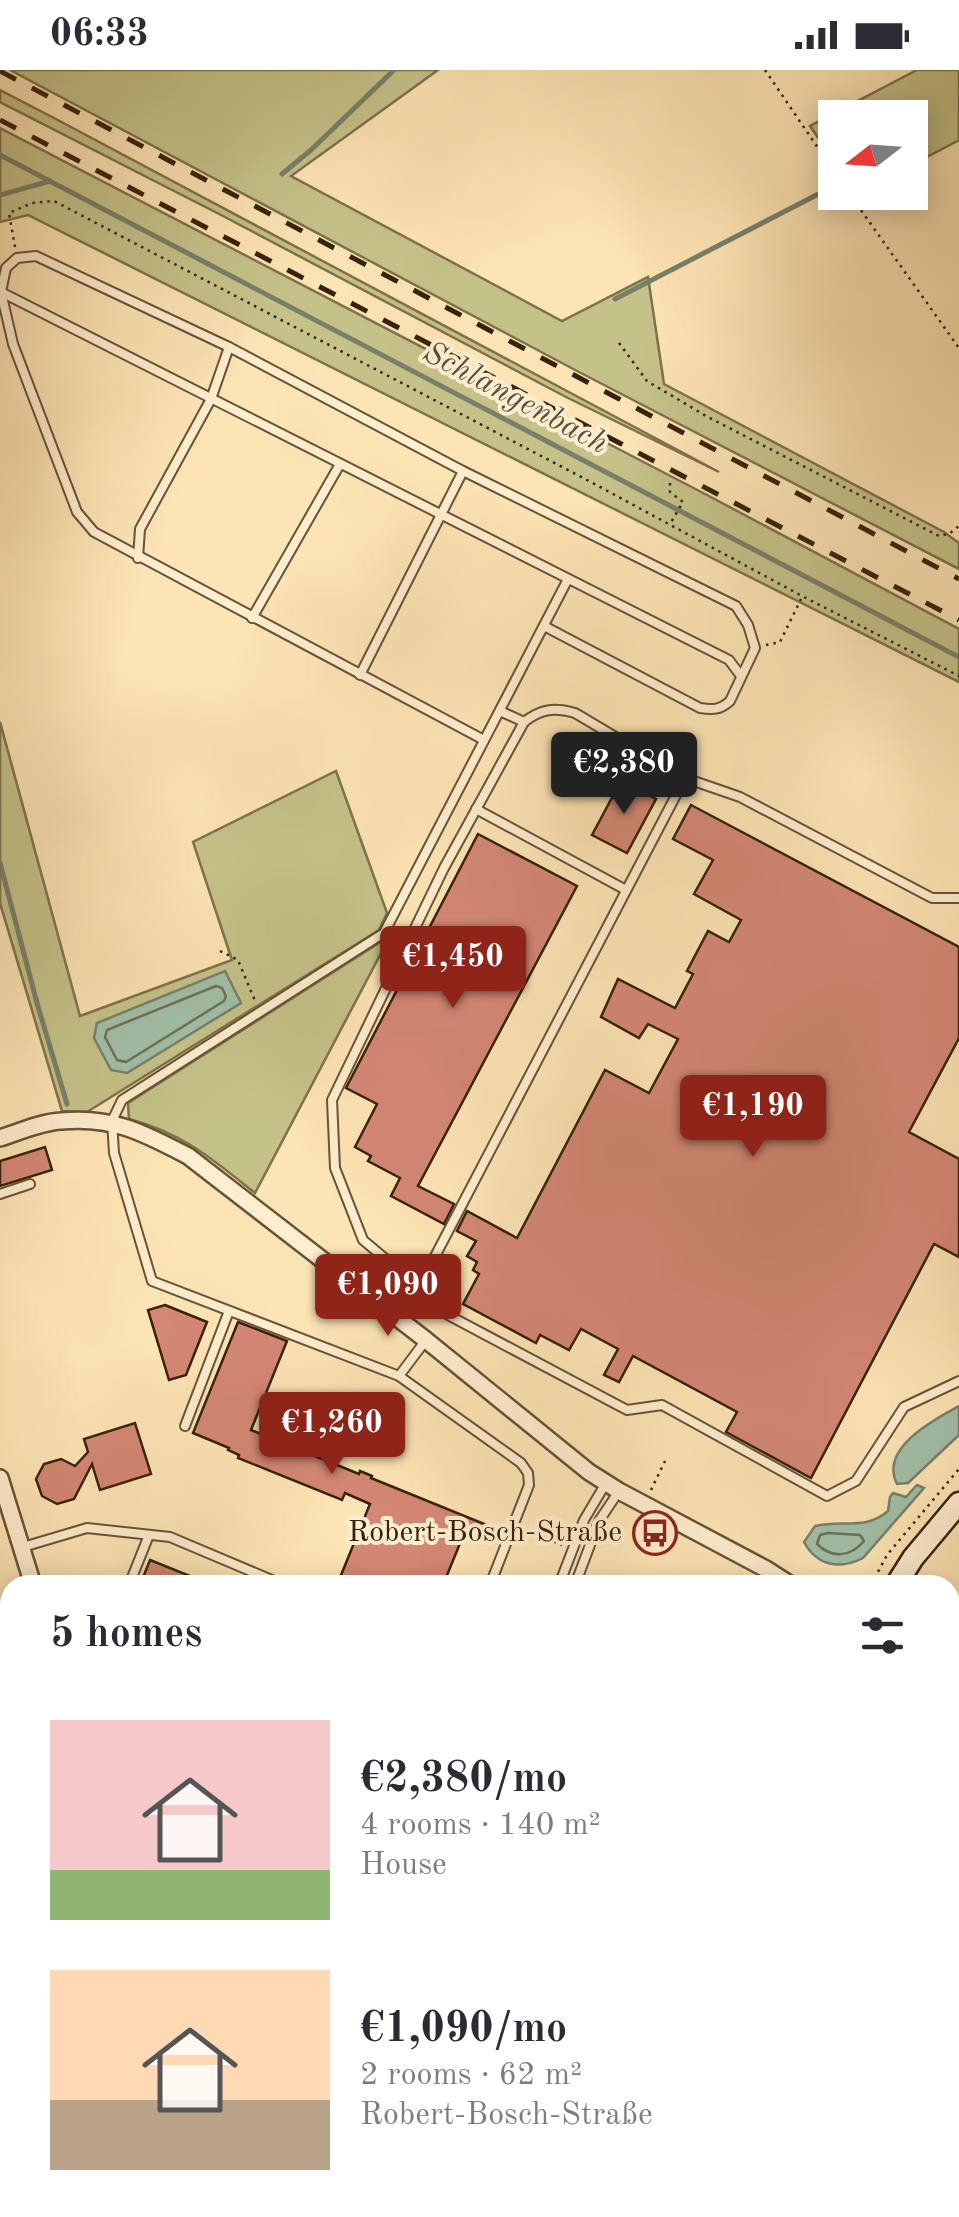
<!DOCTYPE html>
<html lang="en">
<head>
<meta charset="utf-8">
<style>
	:root { --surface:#fff; --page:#f7f7f7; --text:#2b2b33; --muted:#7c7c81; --accent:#8f2418 }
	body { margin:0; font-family:"Old Standard TT",serif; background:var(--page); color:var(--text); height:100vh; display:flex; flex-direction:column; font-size:38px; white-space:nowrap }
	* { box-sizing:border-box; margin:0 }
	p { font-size:32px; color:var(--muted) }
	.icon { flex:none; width:55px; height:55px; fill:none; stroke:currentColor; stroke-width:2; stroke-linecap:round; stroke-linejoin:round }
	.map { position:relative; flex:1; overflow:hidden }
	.side { position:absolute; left:0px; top:1505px; width:960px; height:642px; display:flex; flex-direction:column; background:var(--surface); border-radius:30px 30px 0 0; box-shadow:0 5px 25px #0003 }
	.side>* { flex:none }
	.needle { width:65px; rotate:253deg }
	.controls { position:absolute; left:818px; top:30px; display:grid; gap:20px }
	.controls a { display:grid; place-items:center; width:110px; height:110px; border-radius:0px; background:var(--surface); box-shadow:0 5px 25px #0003; font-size:50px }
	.price { position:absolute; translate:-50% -85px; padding:0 22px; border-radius:10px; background:var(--accent); color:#fff; font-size:32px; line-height:65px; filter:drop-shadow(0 2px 5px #0008) }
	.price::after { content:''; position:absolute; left:50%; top:60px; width:30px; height:22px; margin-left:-15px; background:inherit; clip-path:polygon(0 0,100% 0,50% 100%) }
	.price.on { background:#222; color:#fff }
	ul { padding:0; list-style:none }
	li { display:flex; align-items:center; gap:30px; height:250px; padding:0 50px }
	li span { display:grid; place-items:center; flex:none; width:280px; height:200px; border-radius:0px; color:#555 }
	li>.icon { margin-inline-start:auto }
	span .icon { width:120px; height:120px; fill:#fffc; stroke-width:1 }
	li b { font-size:42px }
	h2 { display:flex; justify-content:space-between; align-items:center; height:120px; padding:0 50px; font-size:42px }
	.status { display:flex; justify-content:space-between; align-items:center; height:70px; padding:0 50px; background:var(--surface); direction:ltr }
	.status svg { height:28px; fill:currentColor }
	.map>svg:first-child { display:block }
	.green { fill:#c5c289; stroke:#7e724a; stroke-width:2.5 }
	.water { fill:#a1bfa8; stroke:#77806a; stroke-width:2.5 }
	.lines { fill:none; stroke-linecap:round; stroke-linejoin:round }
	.shore { stroke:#6c705a; stroke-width:2.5 }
	.stream { stroke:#77806a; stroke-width:5 }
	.building { fill:#d38774; stroke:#38210c; stroke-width:2.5 }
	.service-casing { stroke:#695236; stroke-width:12 }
	.minor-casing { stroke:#695236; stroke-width:20 }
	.secondary-casing { stroke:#38210c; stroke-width:25 }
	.primary-casing { stroke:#38210c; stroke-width:28 }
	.path { stroke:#38210c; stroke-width:2.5; stroke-dasharray:2.5 5; stroke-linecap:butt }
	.service { stroke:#feedce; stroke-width:8 }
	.minor { stroke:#feedce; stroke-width:15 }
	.secondary { stroke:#feedce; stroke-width:20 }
	.primary { stroke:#fde4b4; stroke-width:22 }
	.rail { stroke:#38210c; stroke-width:5; stroke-dasharray:18 18; stroke-linecap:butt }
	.labels { text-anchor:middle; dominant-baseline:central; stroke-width:8; stroke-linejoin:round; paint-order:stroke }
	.poi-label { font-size:30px; fill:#38210c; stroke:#feedce; text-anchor:end }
	.water-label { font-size:32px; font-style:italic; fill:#58503b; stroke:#feedce }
</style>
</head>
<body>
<div class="status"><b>06:33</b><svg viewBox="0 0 49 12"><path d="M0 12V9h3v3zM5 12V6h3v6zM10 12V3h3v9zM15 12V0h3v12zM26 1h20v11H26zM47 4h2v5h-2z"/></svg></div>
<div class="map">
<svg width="959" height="2147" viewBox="0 0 959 2147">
	<rect width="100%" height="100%" fill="#fde4b4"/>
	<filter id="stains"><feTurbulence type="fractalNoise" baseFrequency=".002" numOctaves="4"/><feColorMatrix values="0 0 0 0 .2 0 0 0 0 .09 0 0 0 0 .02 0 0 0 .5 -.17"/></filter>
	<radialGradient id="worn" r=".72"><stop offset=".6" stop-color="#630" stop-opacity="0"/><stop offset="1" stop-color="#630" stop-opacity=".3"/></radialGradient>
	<!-- green -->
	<g class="green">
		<polygon points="10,0 438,0 291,106 562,251 648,207 664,314 944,462 959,473 959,499 579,302"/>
		<polygon points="917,0 959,0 959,70 910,96 910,48 835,48 835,92 810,56"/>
		<polygon points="0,20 54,48 719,402 566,327 223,146 0,32"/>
		<polygon points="0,58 707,425 959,559 959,612 28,145 0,152"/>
		<polygon points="0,652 80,946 232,890 193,772 336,701 387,843 379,860 87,1042 62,1041 0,833"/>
		<path d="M390 866 255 1123C211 1088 184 1064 129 1049L128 1033Z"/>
		<polygon points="950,2039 959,2042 959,2147 928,2147 923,2138 950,2138"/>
	</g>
	<!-- water -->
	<g class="water">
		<polygon points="225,901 241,933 127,1003 111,1000 94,968 97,953"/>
		<path d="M959 1336V1365L908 1413 897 1414C879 1379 933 1350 959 1336Z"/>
		<path d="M917 1415 924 1418 863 1488C840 1500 817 1496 804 1472L815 1456C842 1449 865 1461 888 1441L890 1427 893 1423 906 1427Z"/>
	</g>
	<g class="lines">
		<!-- shore -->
		<g class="shore">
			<polygon points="216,916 222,918 226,926 224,931 126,992 117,990 105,967 107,960"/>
			<path d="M828 1463 860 1465 864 1471C851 1487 832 1489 817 1474L820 1465Z"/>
		</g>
		<!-- stream -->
		<g class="stream">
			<polyline points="0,85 959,587"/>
			<polyline points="282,104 311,80 394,0"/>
			<polyline points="0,125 50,111"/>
			<polyline points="615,229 834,116"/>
			<polyline points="0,793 37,933 67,1034"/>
			<polyline points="950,1993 959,1997"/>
			<polyline points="933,2138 937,2147"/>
		</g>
	</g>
	<!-- building -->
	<g class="building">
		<polygon points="621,711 656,729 627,783 592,765"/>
		<polygon points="691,735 959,877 959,968 909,1062 959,1089 959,1187 934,1174 811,1408 726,1362 737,1342 633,1286 619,1312 604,1305 618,1279 581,1259 569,1280 540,1265 536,1273 463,1234 479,1204 473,1200 477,1192 467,1186 476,1171 457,1161 467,1141 517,1168 605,1000 649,1023 678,969 648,954 639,968 601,947 618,909 675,938 693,904 687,901 708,861 729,872 741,850 694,824 713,790 673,769"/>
		<polygon points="478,764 577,816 418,1116 454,1134 444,1154 391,1126 400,1108 368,1091 371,1086 355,1077 377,1034 346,1018"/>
		<polygon points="45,1077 52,1100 0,1116 0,1091"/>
		<polygon points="165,1235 207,1252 186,1305 169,1310 148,1240"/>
		<polygon points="238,1252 287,1271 251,1360 359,1404 360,1401 372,1406 371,1408 489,1456 483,1470 468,1463 466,1467 463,1466 443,1515 337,1515 370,1434 345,1423 342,1430 238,1388 239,1385 228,1380 229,1378 193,1363"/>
		<polygon points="135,1353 151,1404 100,1420 92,1394 74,1429 57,1434 42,1426 36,1409 44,1394 61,1389 75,1396 88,1382 84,1369"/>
		<polygon points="150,1490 210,1514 210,1515 140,1515"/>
	</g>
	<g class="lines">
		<!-- service casing -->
		<g class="service-casing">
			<g id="service">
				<polyline points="1,222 729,590 741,606"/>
				<polyline points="138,488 140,459 211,329 229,277"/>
				<polyline points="252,548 340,394"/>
				<polyline points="360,605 463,401"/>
				<polyline points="500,641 524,652"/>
				<path d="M484 670 94 462 77 442 13 274 1 222 6 198 17 188 36 186 229 277 463 401 736 536 748 555 755 578 730 631C720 640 713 640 700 638L544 556"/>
				<polyline points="476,739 626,820"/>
				<path d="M959 828H932L740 727 685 708 575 643C554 637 541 639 524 652L444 798 332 1030 335 1098 363 1170 419 1217 448 1245 627 1340 662 1335 827 1426 856 1411 904 1337 959 1311"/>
				<polyline points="0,1124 30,1114"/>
				<polyline points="419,1217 685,708"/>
				<polyline points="399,1306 426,1270"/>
				<polyline points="185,1356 229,1241"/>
				<polyline points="23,1477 87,1458 170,1467 279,1513 278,1515"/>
				<polyline points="129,1515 149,1465"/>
				<polyline points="490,1515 529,1415 528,1403 521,1393 399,1306 152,1211 114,1083 112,1051 122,1030 384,863 568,509"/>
				<polyline points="559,1515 584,1450 606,1413"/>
				<polyline points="575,1515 599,1451 619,1421"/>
				<polyline points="950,1748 959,1751"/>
				<polyline points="950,1783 959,1789"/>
			</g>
		</g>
		<!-- minor casing -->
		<g class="minor-casing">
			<g id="minor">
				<path d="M0 1068C19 1062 41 1052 61 1051 113 1046 144 1063 188 1086L426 1270 589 1402 619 1421 766 1499 791 1515"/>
				<polyline points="0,1408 33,1515"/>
				<polyline points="950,1593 959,1597"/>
			</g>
		</g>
		<!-- secondary casing -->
		<g class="secondary-casing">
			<polyline id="secondary" points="896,1515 913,1488 959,1433"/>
		</g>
		<!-- primary casing -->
		<g class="primary-casing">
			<g id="primary">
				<polyline points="0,1615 10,1619"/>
				<polyline points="950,2007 959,2011"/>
			</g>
		</g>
		<!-- path -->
		<g class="path">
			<polyline points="765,0 835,103"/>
			<polyline points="848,122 959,278"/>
			<polyline points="15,177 9,143 32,133 54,131 589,411 802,526 959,606"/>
			<polyline points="619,273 647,311 706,346 939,466 949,464 959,456"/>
			<polyline points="670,413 670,422 683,432 670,454"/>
			<polyline points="766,575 780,572 801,529"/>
			<polyline points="220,881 238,890 255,931"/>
			<polyline points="651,1420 665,1391"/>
			<polyline points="540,1466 562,1475"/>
			<polyline points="871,1515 887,1485 959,1399"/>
			<polyline points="0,1644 10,1648"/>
			<polyline points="231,2138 236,2147"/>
		</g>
		<!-- service -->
		<use href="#service" class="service"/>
		<!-- minor -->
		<use href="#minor" class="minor"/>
		<!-- secondary -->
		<use href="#secondary" class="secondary"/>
		<!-- primary -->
		<use href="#primary" class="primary"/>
		<!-- rail -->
		<g class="rail">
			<polyline points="0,1 959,509"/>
			<polyline points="0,50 959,550"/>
		</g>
	</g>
	<!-- icons -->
	<defs>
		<g id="bus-ring" transform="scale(2.25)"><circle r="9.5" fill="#feedce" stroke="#8f2418" stroke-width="1.5"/><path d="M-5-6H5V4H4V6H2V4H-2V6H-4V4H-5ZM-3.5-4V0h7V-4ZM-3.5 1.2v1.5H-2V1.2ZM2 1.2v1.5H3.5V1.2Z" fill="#8f2418"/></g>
	</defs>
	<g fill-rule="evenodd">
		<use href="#bus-ring" x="655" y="1463"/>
	</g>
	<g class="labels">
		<!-- poi labels -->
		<g class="poi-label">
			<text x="622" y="1463">Robert-Bosch-Straße</text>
		</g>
		<!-- water labels -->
		<g class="water-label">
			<text transform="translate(515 329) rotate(28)">Schlangenbach</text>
		</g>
	</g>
	<rect width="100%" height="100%" filter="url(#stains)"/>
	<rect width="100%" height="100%" fill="url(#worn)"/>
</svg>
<div class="controls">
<a><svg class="needle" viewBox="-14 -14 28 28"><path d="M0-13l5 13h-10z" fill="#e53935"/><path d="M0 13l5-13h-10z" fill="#7c7c81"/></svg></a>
</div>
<b class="price on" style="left:624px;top:747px">€2,380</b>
<b class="price" style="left:453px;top:941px">€1,450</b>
<b class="price" style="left:753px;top:1090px">€1,190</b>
<b class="price" style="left:388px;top:1269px">€1,090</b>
<b class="price" style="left:332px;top:1407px">€1,260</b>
<section class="side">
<h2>5 homes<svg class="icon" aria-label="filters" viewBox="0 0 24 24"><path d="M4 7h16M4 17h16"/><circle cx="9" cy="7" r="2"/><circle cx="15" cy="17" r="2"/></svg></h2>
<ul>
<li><span style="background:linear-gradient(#f6c9c9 75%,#8fb573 0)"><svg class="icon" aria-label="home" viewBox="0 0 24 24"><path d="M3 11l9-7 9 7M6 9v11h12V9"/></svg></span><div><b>€2,380/mo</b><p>4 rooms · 140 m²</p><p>House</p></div></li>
<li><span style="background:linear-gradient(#ffd9b3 65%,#b9a48a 0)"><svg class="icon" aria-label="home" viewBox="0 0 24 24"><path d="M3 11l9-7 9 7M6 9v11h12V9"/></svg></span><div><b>€1,090/mo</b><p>2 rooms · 62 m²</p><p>Robert-Bosch-Straße</p></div></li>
</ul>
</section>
</div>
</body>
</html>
